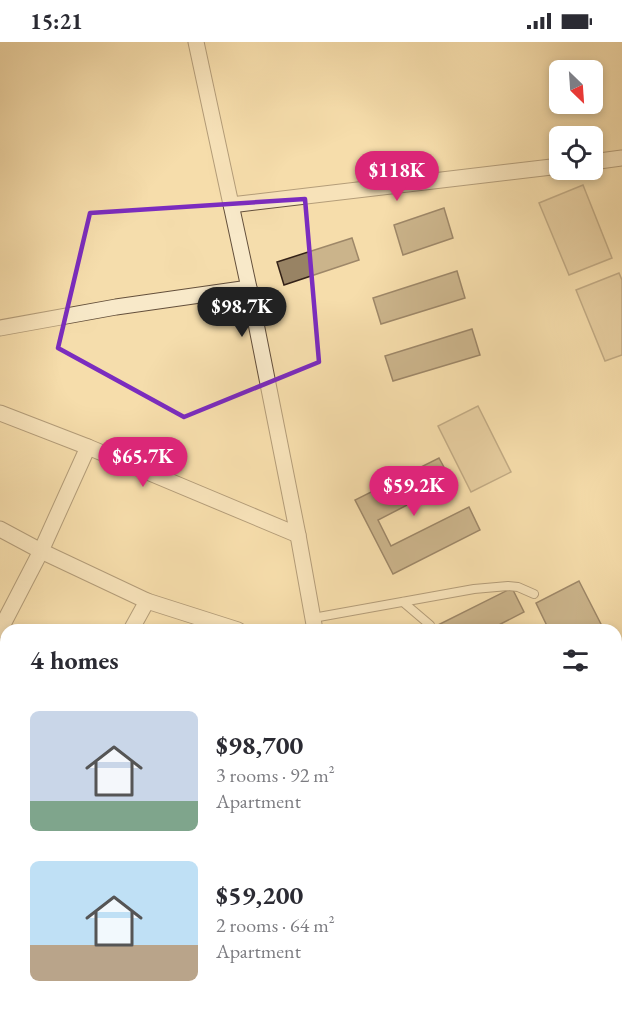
<!DOCTYPE html>
<html lang="en">
<head>
<meta charset="utf-8">
<style>
	:root { --surface:#fff; --page:#f7f7f7; --text:#2b2b33; --muted:#7c7c81; --accent:#db2777 }
	body { margin:0; font-family:"EB Garamond",serif; background:var(--page); color:var(--text); height:100vh; display:flex; flex-direction:column; font-size:22px; white-space:nowrap }
	* { box-sizing:border-box; margin:0 }
	p { font-size:20px; color:var(--muted) }
	.icon { flex:none; width:33px; height:33px; fill:none; stroke:currentColor; stroke-width:2; stroke-linecap:round; stroke-linejoin:round }
	.map { position:relative; flex:1; overflow:hidden }
	.panel { position:absolute; left:0px; top:582px; width:622px; height:386px; display:flex; flex-direction:column; background:var(--surface); border-radius:18px 18px 0 0; box-shadow:0 3px 9px #0003 }
	.panel>* { flex:none }
	.needle { width:39px; rotate:155deg }
	.tools { position:absolute; left:549px; top:18px; display:grid; gap:12px }
	.tools a { display:grid; place-items:center; width:54px; height:54px; border-radius:9px; background:var(--surface); box-shadow:0 3px 9px #0003; font-size:30px }
	.price { position:absolute; translate:-50% -51px; padding:0 14px; border-radius:21px; background:var(--accent); color:#fff; font-size:20px; line-height:39px; filter:drop-shadow(0 2px 3px #0008) }
	.price::after { content:''; position:absolute; left:50%; top:36px; width:18px; height:14px; margin-left:-9px; background:inherit; clip-path:polygon(0 0,100% 0,50% 100%) }
	.price.on { background:#222; color:#fff }
	ul { padding:0; list-style:none }
	li { display:flex; align-items:center; gap:18px; height:150px; padding:0 30px }
	li span { display:grid; place-items:center; flex:none; width:168px; height:120px; border-radius:9px; color:#555 }
	li>.icon { margin-inline-start:auto }
	span .icon { width:72px; height:72px; fill:#fffc; stroke-width:1 }
	li b { font-size:26px }
	h2 { display:flex; justify-content:space-between; align-items:center; height:72px; padding:0 30px; font-size:26px }
	.status { display:flex; justify-content:space-between; align-items:center; height:42px; padding:0 30px; background:var(--surface); direction:ltr }
	.status svg { height:16px; fill:currentColor }
	.map>svg:first-child { display:block }
	.green { fill:#d4bd93; stroke:#846f55; stroke-width:1.5 }
	.building { fill:#988364; stroke:#332117; stroke-width:1.5 }
	.lines { fill:none; stroke-linecap:round; stroke-linejoin:round }
	.lane-casing { stroke:#64503c; stroke-width:10 }
	.street-casing { stroke:#64503c; stroke-width:17 }
	.lane { stroke:#f8e9c9; stroke-width:8 }
	.street { stroke:#f8e9c9; stroke-width:15 }
	.marked { fill:none; stroke:#7b2cbf; stroke-width:4.5; stroke-linejoin:round }
</style>
</head>
<body>
<div class="status"><b>15:21</b><svg viewBox="0 0 49 12"><path d="M0 12V9h3v3zM5 12V6h3v6zM10 12V3h3v9zM15 12V0h3v12zM26 1h20v11H26zM47 4h2v5h-2z"/></svg></div>
<div class="map">
<svg width="622" height="967" viewBox="0 0 622 967">
	<rect width="100%" height="100%" fill="#f5ddac"/>
	<filter id="stains"><feTurbulence type="fractalNoise" baseFrequency=".00333" numOctaves="4"/><feColorMatrix values="0 0 0 0 .2 0 0 0 0 .09 0 0 0 0 .02 0 0 0 .5 -.17"/></filter>
	<radialGradient id="worn" r=".72"><stop offset=".6" stop-color="#630" stop-opacity="0"/><stop offset="1" stop-color="#630" stop-opacity=".3"/></radialGradient>
	<!-- green -->
	<g class="green">
		<polygon points="583,143 612,216 569,233 539,161"/>
		<polygon points="619,231 622,238 622,313 605,319 576,248"/>
		<polygon points="478,364 511,430 471,450 438,384"/>
	</g>
	<!-- building -->
	<g class="building">
		<polygon points="444,166 453,196 403,213 394,183"/>
		<polygon points="352,196 359,218 284,243 277,220"/>
		<polygon points="457,229 465,256 381,282 373,256"/>
		<polygon points="472,287 480,313 393,339 385,314"/>
		<polygon points="439,416 452,440 378,478 391,504 469,465 480,488 393,532 355,458"/>
		<polygon points="579,539 604,588 549,588 536,561"/>
		<polygon points="512,546 524,570 491,587 492,588 428,588"/>
		<polygon points="616,613 622,624 622,633 616,635"/>
	</g>
	<g class="lines">
		<!-- lane casing -->
		<g class="lane-casing">
			<g id="lane">
				<polyline points="403,560 430,583"/>
				<polyline points="313,576 474,547 508,544 518,545 534,552"/>
			</g>
		</g>
		<!-- street casing -->
		<g class="street-casing">
			<g id="street">
				<polyline points="196,0 249,246 298,493 315,588"/>
				<polyline points="592,120 622,116"/>
				<polyline points="231,163 560,124"/>
				<polyline points="0,286 116,265 249,246"/>
				<polyline points="0,371 88,405 298,493"/>
				<polyline points="0,487 41,509 147,559 238,588"/>
				<polyline points="0,588 41,509 88,405"/>
				<polyline points="131,588 147,559"/>
				<polyline points="0,624 6,627"/>
				<polyline points="616,700 622,693"/>
				<polyline points="0,849 6,836"/>
				<polyline points="0,882 6,885"/>
				<polyline points="144,962 145,967"/>
				<polyline points="157,962 168,967"/>
				<polyline points="365,962 366,967"/>
				<polyline points="396,967 399,962"/>
			</g>
		</g>
		<!-- lane -->
		<use href="#lane" class="lane"/>
		<!-- street -->
		<use href="#street" class="street"/>
	</g>
	<!-- marked area -->
	<path d="M0 0H622V967H0ZM305 157 319 320 184 375 58 306 90 171Z" fill="#f5ddac" fill-opacity=".55" fill-rule="evenodd"/>
	<path class="marked" d="M305 157 319 320 184 375 58 306 90 171Z"/>
	<rect width="100%" height="100%" filter="url(#stains)"/>
	<rect width="100%" height="100%" fill="url(#worn)"/>
</svg>
<div class="tools">
<a><svg class="needle" viewBox="-14 -14 28 28"><path d="M0-13l5 13h-10z" fill="#e53935"/><path d="M0 13l5-13h-10z" fill="#7c7c81"/></svg></a>
<a><svg class="icon" aria-label="locate" viewBox="0 0 24 24"><circle cx="12" cy="12" r="6"/><path d="M12 2v4M12 18v4M2 12h4M18 12h4"/></svg></a>
</div>
<b class="price" style="left:397px;top:160px">$118K</b>
<b class="price on" style="left:242px;top:296px">$98.7K</b>
<b class="price" style="left:143px;top:446px">$65.7K</b>
<b class="price" style="left:414px;top:475px">$59.2K</b>
<section class="panel">
<h2>4 homes<svg class="icon" aria-label="filters" viewBox="0 0 24 24"><path d="M4 7h16M4 17h16"/><circle cx="9" cy="7" r="2"/><circle cx="15" cy="17" r="2"/></svg></h2>
<ul>
<li><span style="background:linear-gradient(#c9d6e8 75%,#7fa58c 0)"><svg class="icon" aria-label="home" viewBox="0 0 24 24"><path d="M3 11l9-7 9 7M6 9v11h12V9"/></svg></span><div><b>$98,700</b><p>3 rooms · 92 m²</p><p>Apartment</p></div></li>
<li><span style="background:linear-gradient(#bfe0f5 70%,#b9a48a 0)"><svg class="icon" aria-label="home" viewBox="0 0 24 24"><path d="M3 11l9-7 9 7M6 9v11h12V9"/></svg></span><div><b>$59,200</b><p>2 rooms · 64 m²</p><p>Apartment</p></div></li>
</ul>
</section>
</div>
</body>
</html>
